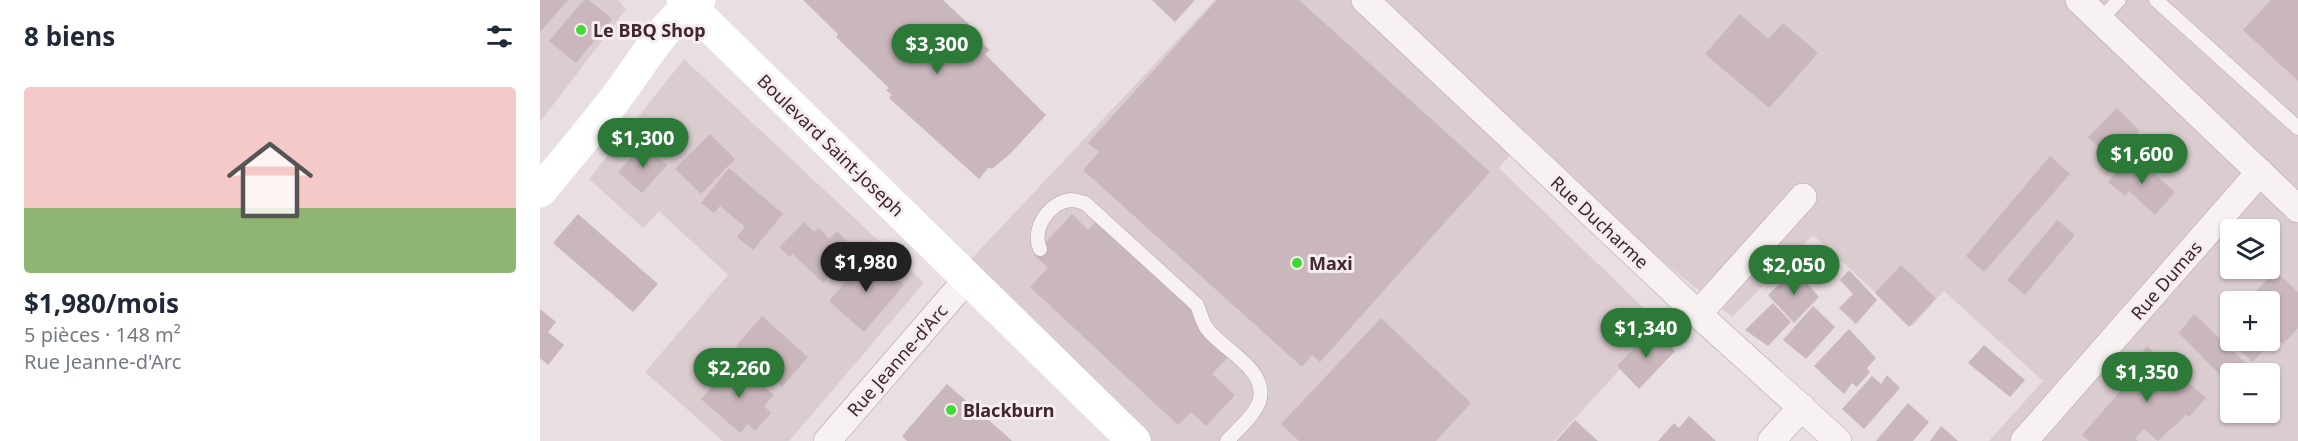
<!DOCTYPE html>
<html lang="fr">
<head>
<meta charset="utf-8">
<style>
	:root { --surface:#fff; --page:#f6f6f7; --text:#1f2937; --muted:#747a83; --accent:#2d7937 }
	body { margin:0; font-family:"Noto Sans",sans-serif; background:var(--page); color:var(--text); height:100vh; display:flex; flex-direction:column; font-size:22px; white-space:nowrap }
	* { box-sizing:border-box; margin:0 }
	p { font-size:20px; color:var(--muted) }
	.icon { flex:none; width:33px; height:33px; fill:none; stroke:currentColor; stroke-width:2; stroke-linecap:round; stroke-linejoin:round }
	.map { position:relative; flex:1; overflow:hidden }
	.panel { display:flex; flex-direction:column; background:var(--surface); width:540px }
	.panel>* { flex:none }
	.controls { position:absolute; left:1680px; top:219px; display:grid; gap:12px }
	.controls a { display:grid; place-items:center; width:60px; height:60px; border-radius:6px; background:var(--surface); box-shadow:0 2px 4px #0004; font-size:30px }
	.price { position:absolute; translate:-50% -51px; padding:0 14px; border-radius:21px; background:var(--accent); color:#fff; font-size:20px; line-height:39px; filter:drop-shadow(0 2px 3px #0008) }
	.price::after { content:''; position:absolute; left:50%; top:36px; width:18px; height:14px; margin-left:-9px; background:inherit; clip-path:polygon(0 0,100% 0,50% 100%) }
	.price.on { background:#222; color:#fff }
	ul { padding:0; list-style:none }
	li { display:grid; align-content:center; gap:12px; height:318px; padding:0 24px }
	li span { display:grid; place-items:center; height:186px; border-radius:6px; color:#555 }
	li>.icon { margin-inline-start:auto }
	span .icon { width:108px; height:108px; fill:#fffc; stroke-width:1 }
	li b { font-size:26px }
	h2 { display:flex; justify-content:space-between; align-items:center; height:72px; padding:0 24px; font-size:26px }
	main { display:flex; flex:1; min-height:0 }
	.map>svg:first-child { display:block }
	.built { fill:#dbccd0; fill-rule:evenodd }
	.building { fill:#c9b7bc }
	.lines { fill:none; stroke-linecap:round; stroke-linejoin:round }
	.lane-casing { stroke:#b3a3a7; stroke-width:15 }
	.street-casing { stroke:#b3a3a7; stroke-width:28 }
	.lane { stroke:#f7f1f2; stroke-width:14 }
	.street { stroke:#f7f1f2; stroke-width:27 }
	.secondary { stroke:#fff; stroke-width:33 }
	.poi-dot { fill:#3fda36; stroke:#f6edf0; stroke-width:2 }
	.labels { text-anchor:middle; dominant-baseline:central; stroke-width:6; stroke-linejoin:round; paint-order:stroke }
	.poi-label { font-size:18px; font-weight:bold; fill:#41262d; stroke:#f6edf0; text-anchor:start }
	.street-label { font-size:18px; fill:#41262d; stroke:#f6edf0 }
</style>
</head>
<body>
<main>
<section class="panel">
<h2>8 biens<svg class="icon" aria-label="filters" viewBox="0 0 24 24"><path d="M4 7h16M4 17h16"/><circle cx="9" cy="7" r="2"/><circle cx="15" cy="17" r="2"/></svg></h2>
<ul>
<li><span style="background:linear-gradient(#f6c9c9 65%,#8fb573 0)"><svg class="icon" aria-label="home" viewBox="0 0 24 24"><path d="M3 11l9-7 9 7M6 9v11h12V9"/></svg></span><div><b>$1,980/mois</b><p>5 pièces · 148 m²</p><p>Rue Jeanne-d'Arc</p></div></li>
</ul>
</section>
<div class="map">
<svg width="1758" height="441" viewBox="0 0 1758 441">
	<rect width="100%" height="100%" fill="#e9dee1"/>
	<!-- built -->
	<g class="built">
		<polygon points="0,0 78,0 86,9 0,122"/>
		<path d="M675 0H1758V441H1449L1503 381 1404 291 1372 326 1273 235 1192 317 978 145 959 168 1121 325 1014 441H594L420 271ZM1690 230H1730V268H1690ZM1690 302H1730V340H1690ZM1690 374H1730V412H1690Z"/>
		<polygon points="144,59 384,283 249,441 183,441 105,372 188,275 119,211 103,228 49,179"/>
	</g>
	<!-- building -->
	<g class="building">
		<polygon points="0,0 28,0 0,32"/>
		<polygon points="44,0 49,0 72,19 36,63 9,41"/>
		<polygon points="263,0 403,0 435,30 431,34 450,50 445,54 506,115 471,153 452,169 449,167 439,179 349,98 352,95 346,90 349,88 296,37 298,34"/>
		<polygon points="612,0 655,0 635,22"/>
		<polygon points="677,0 759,0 950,172 780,362 772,355 762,367 543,170 559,152 548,143"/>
		<polygon points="1731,0 1758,0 1758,81 1703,30"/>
		<polygon points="1200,14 1228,39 1243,23 1278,53 1229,108 1165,54"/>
		<polygon points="1577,108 1600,131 1572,160 1548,137"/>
		<polygon points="170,134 195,159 161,194 135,169"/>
		<polygon points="104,144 127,165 102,193 78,172"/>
		<polygon points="1593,155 1635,192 1615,215 1589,191 1585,196 1568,182"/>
		<polygon points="1510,156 1530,174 1444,272 1426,256"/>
		<polygon points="189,168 243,214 213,250 197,237 205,227 180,206 174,213 161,203"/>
		<polygon points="38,214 118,284 93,312 13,243"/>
		<polygon points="532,214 548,230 562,216 693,352 672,374 695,395 666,426 651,412 638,425 490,287 508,268 494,255"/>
		<polygon points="1517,220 1535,235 1485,295 1467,280"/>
		<polygon points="264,222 274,232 279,228 289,239 297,231 316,250 283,283 253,254 250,257 239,247"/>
		<polygon points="329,255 364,285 324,332 289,301"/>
		<polygon points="1361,265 1396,298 1369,327 1335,293"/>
		<polygon points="1255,269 1279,297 1254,323 1228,295"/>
		<polygon points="1309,270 1337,300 1316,324 1299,308 1313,294 1300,280"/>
		<polygon points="1735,271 1758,292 1758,328 1743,344 1730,331 1730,302 1723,302 1714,293"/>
		<polygon points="1233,303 1251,322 1228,346 1205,330"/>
		<polygon points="1273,306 1295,327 1266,359 1243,340"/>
		<polygon points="0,309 16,322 8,332 24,345 8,365 0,358"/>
		<polygon points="1654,314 1717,374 1690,374 1690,385 1639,333"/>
		<polygon points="222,316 268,357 242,387 196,346"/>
		<polygon points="841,318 931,403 896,441 759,441 741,424"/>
		<polygon points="1112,329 1135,351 1099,389 1077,366"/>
		<polygon points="1309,329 1336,358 1327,368 1330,372 1317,387 1312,383 1304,394 1274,366"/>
		<polygon points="1690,337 1690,340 1724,340 1728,345 1713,362 1687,340"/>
		<polygon points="1444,345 1485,380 1470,397 1428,363"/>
		<polygon points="1607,346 1666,398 1649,417 1646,415 1618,441 1604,429 1595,438 1598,441 1549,441 1542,435 1597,372 1591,367"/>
		<polygon points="194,361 234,395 224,406 231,413 215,431 208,424 200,433 161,399"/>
		<polygon points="1347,375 1360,388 1324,429 1302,409 1332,376 1341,384"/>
		<polygon points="407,384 468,437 472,441 367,441 362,436"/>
		<polygon points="1690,399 1690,412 1703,412 1693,424 1679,412"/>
		<polygon points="1368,403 1389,422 1373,441 1336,441"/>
		<polygon points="1149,416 1176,441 1118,441 1134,423 1139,428"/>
		<polygon points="1035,420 1058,441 1016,441"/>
		<polygon points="1401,426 1418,441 1390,441"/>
	</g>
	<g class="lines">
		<!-- lane casing -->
		<g class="lane-casing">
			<g id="lane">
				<polyline points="1616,0 1758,128"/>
				<polyline points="1560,20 1579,0"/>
				<path d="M500 249C491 229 509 202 531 200 535 200 541 202 545 203L657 305C660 312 662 321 666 327 680 349 730 369 719 402 713 417 698 429 687 441"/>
			</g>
		</g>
		<!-- street casing -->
		<g class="street-casing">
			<g id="street">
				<polyline points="825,0 1158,314 1298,441"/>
				<polyline points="1539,0 1758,209"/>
				<polyline points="1158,314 1263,197"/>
				<polyline points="287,441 428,278"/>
				<polyline points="1231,441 1262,407"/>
				<polyline points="1484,441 1720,172"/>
			</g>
		</g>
		<!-- lane -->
		<use href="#lane" class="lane"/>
		<!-- street -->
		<use href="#street" class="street"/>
		<!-- secondary -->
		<g class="secondary">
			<polyline points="143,0 594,441"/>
			<path d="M0 191C27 158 56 125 81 91 104 60 126 20 159 0"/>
		</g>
	</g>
	<!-- markers -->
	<g class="poi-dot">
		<circle cx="41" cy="30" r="6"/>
		<circle cx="757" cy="263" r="6"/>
		<circle cx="411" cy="410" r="6"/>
	</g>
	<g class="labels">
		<!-- poi labels -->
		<g class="poi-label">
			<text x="53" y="30">Le BBQ Shop</text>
			<text x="769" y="263">Maxi</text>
			<text x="423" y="410">Blackburn</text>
		</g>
		<!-- street labels -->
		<g class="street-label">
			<text transform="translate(291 145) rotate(44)">Boulevard Saint-Joseph</text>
			<text transform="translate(1060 222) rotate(43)">Rue Ducharme</text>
			<text transform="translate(1626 280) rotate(-49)">Rue Dumas</text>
			<text transform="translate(357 360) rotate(-49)">Rue Jeanne-d'Arc</text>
		</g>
	</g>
</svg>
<div class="controls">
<a><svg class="icon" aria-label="layers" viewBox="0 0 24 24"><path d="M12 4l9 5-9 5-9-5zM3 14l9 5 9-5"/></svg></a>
<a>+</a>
<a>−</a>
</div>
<b class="price" style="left:397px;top:75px">$3,300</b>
<b class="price" style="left:103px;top:169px">$1,300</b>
<b class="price" style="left:1602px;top:185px">$1,600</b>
<b class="price on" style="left:326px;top:293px">$1,980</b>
<b class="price" style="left:1254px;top:296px">$2,050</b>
<b class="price" style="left:1106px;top:359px">$1,340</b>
<b class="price" style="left:199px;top:399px">$2,260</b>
<b class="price" style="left:1607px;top:403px">$1,350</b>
</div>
</main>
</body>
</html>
